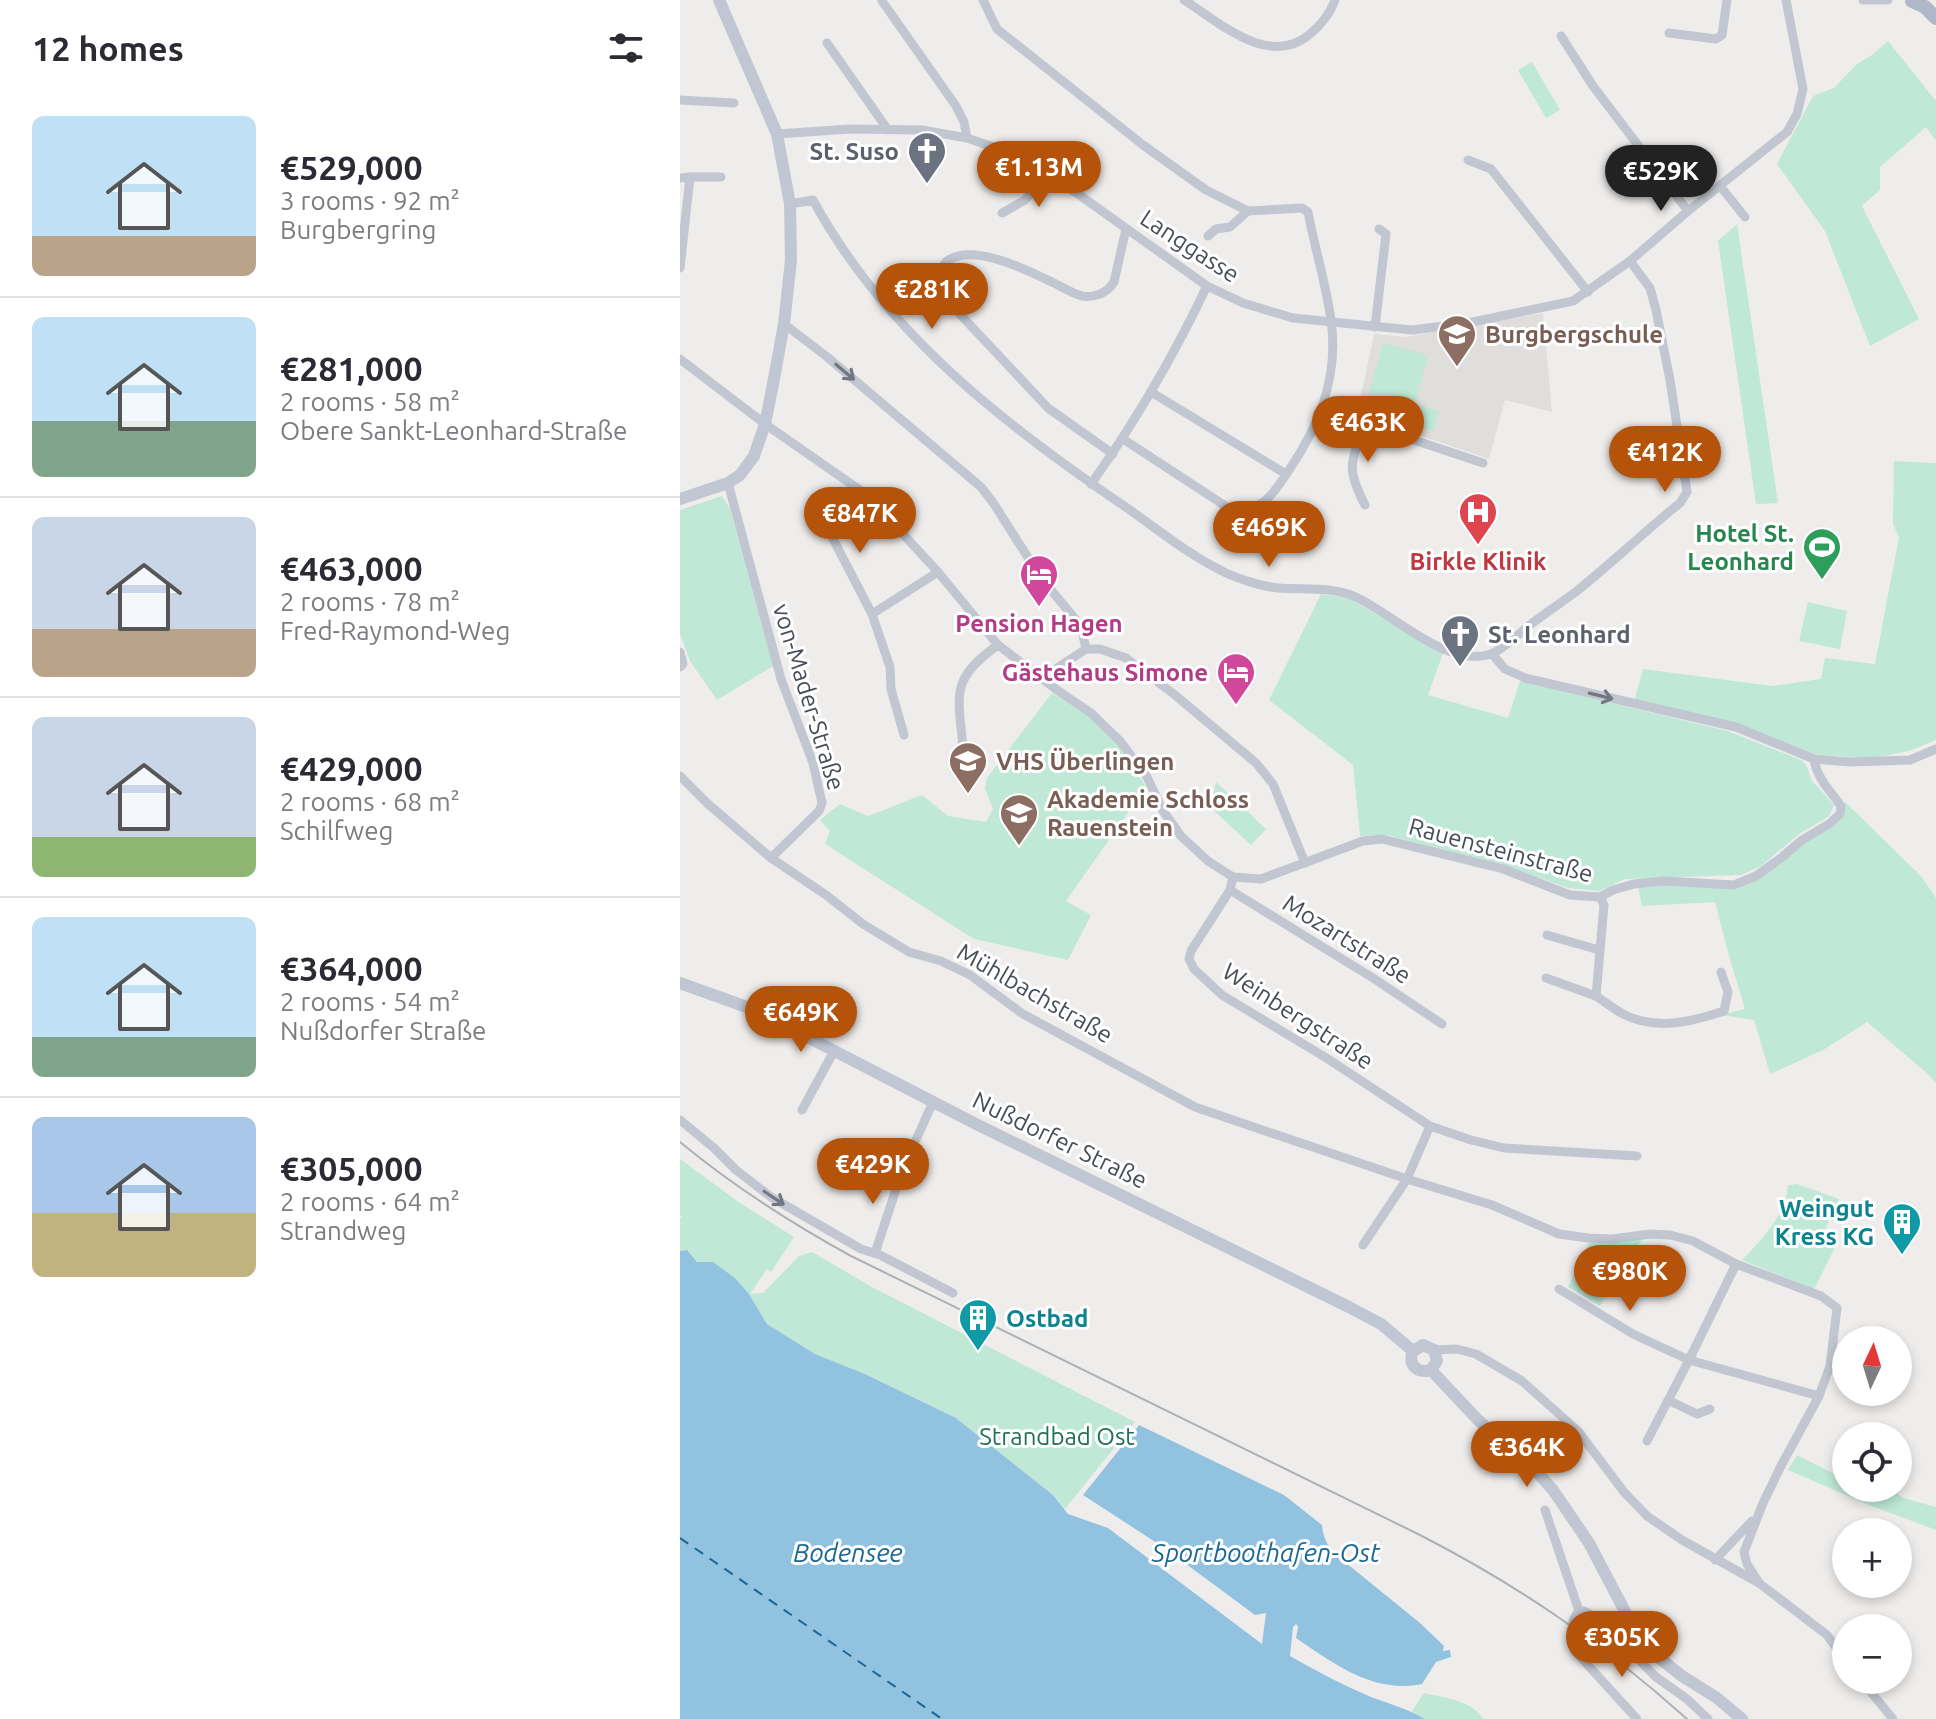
<!DOCTYPE html>
<html lang="en">
<head>
<meta charset="utf-8">
<style>
	:root { --surface:#fff; --page:#f2f2f3; --text:#2b2b33; --muted:#7c7c81; --line:#e1e1e2; --accent:#b45309 }
	body { margin:0; font-family:Ubuntu,sans-serif; background:var(--page); color:var(--text); height:100vh; display:flex; flex-direction:column; font-size:30px; white-space:nowrap }
	* { box-sizing:border-box; margin:0 }
	p { font-size:26px; color:var(--muted) }
	.icon { flex:none; width:44px; height:44px; fill:none; stroke:currentColor; stroke-width:2; stroke-linecap:round; stroke-linejoin:round }
	.map { position:relative; flex:1; overflow:hidden }
	.sheet { display:flex; flex-direction:column; background:var(--surface); width:680px }
	.sheet>* { flex:none }
	.needle { width:52px; rotate:4deg }
	.fabs { position:absolute; left:1152px; top:1326px; display:grid; gap:16px }
	.fabs a { display:grid; place-items:center; width:80px; height:80px; border-radius:50%; background:var(--surface); box-shadow:0 4px 12px #0003; font-size:40px }
	.price { position:absolute; translate:-50% -68px; padding:0 18px; border-radius:28px; background:var(--accent); color:#fff; font-size:26px; line-height:52px; filter:drop-shadow(0 2px 4px #0008) }
	.price::after { content:''; position:absolute; left:50%; top:48px; width:24px; height:18px; margin-left:-12px; background:inherit; clip-path:polygon(0 0,100% 0,50% 100%) }
	.price.on { background:#222; color:#fff }
	ul { padding:0; list-style:none }
	li { display:flex; align-items:center; gap:24px; height:200px; padding:0 32px }
	li+li { border-top:2px solid var(--line) }
	li span { display:grid; place-items:center; flex:none; width:224px; height:160px; border-radius:12px; color:#555 }
	li>.icon { margin-inline-start:auto }
	span .icon { width:96px; height:96px; fill:#fffc; stroke-width:1 }
	li b { font-size:34px }
	h2 { display:flex; justify-content:space-between; align-items:center; height:96px; padding:0 32px; font-size:34px }
	main { display:flex; flex:1; min-height:0 }
	.map>svg:first-child { display:block }
	.education { fill:#dfdedd }
	.green { fill:#bfe8d6 }
	.water { fill:#91c2e0 }
	.lines { fill:none; stroke-linecap:round; stroke-linejoin:round }
	.ferry { stroke:#1d6794; stroke-width:2; stroke-dasharray:10 8; stroke-linecap:butt }
	.street { stroke:#c1c6d0; stroke-width:9 }
	.secondary { stroke:#c1c6d3; stroke-width:12 }
	.primary { stroke:#afb7c8; stroke-width:14 }
	.rail { stroke:#afb0b6; stroke-width:2 }
	.oneway { stroke:#727781 }
	.labels { text-anchor:middle; dominant-baseline:central; stroke-width:6; stroke-linejoin:round; paint-order:stroke }
	.worship-label { font-size:24px; font-weight:bold; fill:#5b616d; stroke:#fff; text-anchor:end }
	.street-label { font-size:24px; fill:#474d57; stroke:#fff }
	.education-label { font-size:24px; font-weight:bold; fill:#785e54; stroke:#fff; text-anchor:start }
	.leisure-label { font-size:24px; font-weight:bold; fill:#27864d; stroke:#fff; text-anchor:end }
	.health-label { font-size:24px; font-weight:bold; fill:#be3a42; stroke:#fff }
	.hotel-label { font-size:24px; font-weight:bold; fill:#b23c85; stroke:#fff }
	.culture-label { font-size:24px; font-weight:bold; fill:#0d838f; stroke:#fff; text-anchor:end }
	.park-label { font-size:24px; fill:#216f55; stroke:#fff }
	.water-label { font-size:26px; font-style:italic; fill:#1d6794; stroke:#fff }
</style>
</head>
<body>
<main>
<section class="sheet">
<h2>12 homes<svg class="icon" aria-label="filters" viewBox="0 0 24 24"><path d="M4 7h16M4 17h16"/><circle cx="9" cy="7" r="2"/><circle cx="15" cy="17" r="2"/></svg></h2>
<ul>
<li><span style="background:linear-gradient(#bfe0f5 75%,#b9a48a 0)"><svg class="icon" aria-label="home" viewBox="0 0 24 24"><path d="M3 11l9-7 9 7M6 9v11h12V9"/></svg></span><div><b>€529,000</b><p>3 rooms · 92 m²</p><p>Burgbergring</p></div></li>
<li><span style="background:linear-gradient(#bfe0f5 65%,#7fa58c 0)"><svg class="icon" aria-label="home" viewBox="0 0 24 24"><path d="M3 11l9-7 9 7M6 9v11h12V9"/></svg></span><div><b>€281,000</b><p>2 rooms · 58 m²</p><p>Obere Sankt-Leonhard-Straße</p></div></li>
<li><span style="background:linear-gradient(#c9d6e8 70%,#b9a48a 0)"><svg class="icon" aria-label="home" viewBox="0 0 24 24"><path d="M3 11l9-7 9 7M6 9v11h12V9"/></svg></span><div><b>€463,000</b><p>2 rooms · 78 m²</p><p>Fred-Raymond-Weg</p></div></li>
<li><span style="background:linear-gradient(#c9d6e8 75%,#8fb573 0)"><svg class="icon" aria-label="home" viewBox="0 0 24 24"><path d="M3 11l9-7 9 7M6 9v11h12V9"/></svg></span><div><b>€429,000</b><p>2 rooms · 68 m²</p><p>Schilfweg</p></div></li>
<li><span style="background:linear-gradient(#bfe0f5 75%,#7fa58c 0)"><svg class="icon" aria-label="home" viewBox="0 0 24 24"><path d="M3 11l9-7 9 7M6 9v11h12V9"/></svg></span><div><b>€364,000</b><p>2 rooms · 54 m²</p><p>Nußdorfer Straße</p></div></li>
<li><span style="background:linear-gradient(#a9c7e8 60%,#c2b280 0)"><svg class="icon" aria-label="home" viewBox="0 0 24 24"><path d="M3 11l9-7 9 7M6 9v11h12V9"/></svg></span><div><b>€305,000</b><p>2 rooms · 64 m²</p><p>Strandweg</p></div></li>
</ul>
</section>
<div class="map">
<svg width="1256" height="1719" viewBox="0 0 1256 1719">
	<rect width="100%" height="100%" fill="#efedec"/>
	<!-- education -->
	<polygon class="education" points="863,313 872,412 825,400 809,459 677,414 694,334 725,337"/>
	<!-- green -->
	<g class="green">
		<polygon points="1208,41 1256,101 1256,141 1246,127 1200,167 1200,190 1182,206 1239,319 1190,346 1145,231 1097,164 1133,96 1154,88 1177,64 1192,55"/>
		<polygon points="852,62 880,110 866,118 838,70"/>
		<polygon points="1057,224 1098,503 1076,504 1038,241"/>
		<polygon points="703,343 748,355 735,404 759,411 754,431 684,412"/>
		<polygon points="1214,461 1256,463 1256,740 1229,751 1189,759 1135,754 1061,726 954,702 963,669 1092,686 1141,679 1145,658 1195,664 1219,537 1213,524"/>
		<polygon points="42,496 50,509 93,666 37,700 10,661 0,634 0,510"/>
		<polygon points="641,594 669,598 763,653 748,695 828,718 840,681 1048,731 1121,760 1126,765 1132,781 1154,805 1149,816 1119,834 1081,866 1061,875 945,879 919,891 888,888 840,871 707,835 680,836 673,765 589,700"/>
		<polygon points="1128,602 1167,611 1160,649 1119,641"/>
		<polygon points="372,693 408,716 438,745 466,787 386,901 411,915 388,960 294,939 145,844 150,831 140,820 160,804 188,816 242,795 268,816 306,822 313,809 305,788 307,778"/>
		<polygon points="536,782 586,829 571,845 530,807"/>
		<polygon points="1165,802 1241,876 1256,898 1256,1083 1248,1074 1187,1022 1143,1050 1090,1074 1074,1020 1041,1015 1065,1009 1049,956 1035,902 962,906 958,887 980,884 1058,889 1099,865 1125,841 1157,823 1165,814"/>
		<polygon points="0,1159 60,1203 114,1237 91,1272 87,1269 70,1294 83,1293 119,1256 132,1252 192,1287 455,1422 385,1509 373,1495 276,1418 185,1374 135,1354 87,1324 69,1294 55,1278 33,1262 17,1262 7,1250 0,1251 0,1219 2,1216 0,1215"/>
		<path d="M1117 1184 1159 1199 1142 1236 1156 1245 1134 1289 1062 1260C1082 1239 1106 1215 1108 1185Z"/>
		<polygon points="962,1239 920,1306 888,1287 910,1241"/>
		<polygon points="1117,1455 1166,1480 1166,1488 1210,1488 1223,1498 1256,1507 1256,1530 1189,1505 1108,1470"/>
		<path d="M744 1693C765 1698 792 1700 803 1719H745L732 1711Z"/>
	</g>
	<!-- water -->
	<path class="water" d="M7 1250 17 1262H33L55 1278 69 1294 87 1324 135 1354 185 1374 276 1418 373 1495 388 1514 428 1528 582 1644 586 1613 575 1615 483 1547 403 1495 459 1425 604 1495 642 1525C643 1537 647 1545 655 1554L740 1623 764 1646 763 1651 770 1650 771 1657 756 1662 742 1684C694 1694 654 1664 616 1638L618 1627 616 1624 613 1627 610 1656C636 1671 663 1685 691 1697 710 1704 728 1709 745 1719H0V1251Z"/>
	<g class="lines">
		<!-- ferry -->
		<polyline class="ferry" points="0,1538 262,1719"/>
		<!-- street -->
		<g class="street">
			<path d="M303 0 317 29 463 145 526 190 568 211 622 208 628 212C635 249 646 284 651 320 659 376 640 425 609 470 599 485 586 508 565 509 560 509 553 507 547 507L443 439"/>
			<path d="M504 0C539 22 588 68 629 35 640 26 650 14 655 0"/>
			<polyline points="1183,0 1208,0"/>
			<polyline points="202,1 276,106 284,122 287,138"/>
			<polyline points="989,33 1036,39 1042,35 1047,0"/>
			<polyline points="881,36 913,86 1008,211"/>
			<polyline points="147,43 208,130"/>
			<polyline points="0,100 54,103"/>
			<polyline points="97,134 170,129 242,130 287,138 337,155 347,161 398,194 527,286 563,303 613,318 732,330 788,323 893,301 950,261 1008,211 1107,132 1117,114 1123,89 1106,0"/>
			<polyline points="788,160 811,169 908,292"/>
			<polyline points="10,177 41,177"/>
			<polyline points="0,178 10,177 0,268"/>
			<polyline points="1040,186 1065,217"/>
			<path d="M110 204 133 200C205 333 327 427 450 510 481 532 512 557 546 573 559 579 584 587 598 588 624 590 651 586 676 597 713 614 768 669 811 654 823 650 839 633 850 625 865 613 883 602 898 590 933 562 965 531 1000 503L1007 492 990 380 976 310 970 288 950 261"/>
			<polyline points="322,213 345,200 367,173"/>
			<polyline points="528,236 536,229 550,227 568,211"/>
			<polyline points="104,324 146,356 301,487 314,504 361,578 401,626 406,649"/>
			<polyline points="695,327 706,234 699,229"/>
			<path d="M0 359 85 424 187 495 258 572 318 645 377 690 411 713 440 741 467 777 483 811 501 836 528 861 553 877 581 879 683 841 702 839 823 869 890 895 920 897 933 890 954 884 984 881 1054 885 1076 876 1101 858 1122 840 1149 824 1160 814 1161 806C1151 792 1136 777 1134 759"/>
			<polyline points="471,392 606,474"/>
			<polyline points="643,407 686,424 803,463"/>
			<path d="M433 454 368 408 261 294 257 277C260 272 263 265 267 261 293 242 349 271 374 283 382 287 393 294 402 296 415 298 427 293 434 282L446 229"/>
			<polyline points="48,483 101,679 133,763 142,803 139,811 91,858"/>
			<path d="M411 484C456 421 494 355 527 286"/>
			<path d="M685 505C665 466 671 462 686 424"/>
			<polyline points="137,515 150,533 192,614"/>
			<polyline points="0,652 3,664 0,667"/>
			<polyline points="812,654 825,669 845,678 1056,727 1134,759 1169,762 1230,760 1256,749"/>
			<polyline points="362,678 406,649 420,649 446,658 495,695 576,763 593,784 625,863"/>
			<polyline points="224,735 211,689 210,667 192,614 258,572"/>
			<path d="M283 747C278 694 270 679 318 645"/>
			<polyline points="0,776 27,803 91,858 146,895 183,924 229,952 261,961 290,975 343,1014 515,1107 727,1179 812,1205 879,1234 908,1238 932,1239 970,1234 990,1235 1013,1241 1056,1264 1141,1296 1157,1308 1150,1366 1139,1396 1102,1464 1083,1503 1064,1552 1067,1564 1079,1583"/>
			<polyline points="553,877 550,890 511,951 509,959 514,969 542,995 648,1059 750,1126 727,1179 683,1245"/>
			<polyline points="550,890 693,978 762,1024"/>
			<path d="M920 897 924 905 916 996C925 1002 934 1009 943 1014 976 1031 1011 1022 1044 1011L1048 992 1041 972"/>
			<polyline points="867,935 919,950"/>
			<polyline points="866,978 916,996"/>
			<polyline points="122,1110 154,1051"/>
			<polyline points="0,1120 34,1148 56,1170 91,1197 181,1249 200,1255 273,1293"/>
			<polyline points="750,1126 791,1140 824,1148 957,1156"/>
			<polyline points="195,1253 222,1171 253,1102"/>
			<polyline points="879,1289 953,1334 1009,1360 1139,1396"/>
			<polyline points="754,1350 777,1349 796,1354 842,1381 898,1431 944,1492 967,1516 1002,1540 1079,1583 1147,1635 1166,1661"/>
			<polyline points="988,1400 1017,1414 1030,1409"/>
			<polyline points="967,1441 1009,1360 1056,1264"/>
			<path d="M865 1510 899 1611C890 1621 889 1639 895 1651L957 1719"/>
			<polyline points="1035,1560 1072,1521"/>
			<polyline points="899,1611 904,1611 917,1618 976,1677 1007,1699 1028,1719"/>
			<polyline points="1181,1680 1213,1719"/>
		</g>
		<!-- secondary -->
		<g class="secondary">
			<polyline points="0,499 48,483 60,475 74,456 85,424 93,384 104,324 111,260 110,204 97,134 39,0"/>
			<polyline points="0,983 75,1010 296,1124 667,1306 701,1324 733,1351"/>
			<polyline points="733,1351 743,1345 754,1350 757,1361 751,1370"/>
			<path d="M733 1351C727 1364 737 1374 751 1370"/>
			<polyline points="751,1370 797,1419 857,1472 873,1490 909,1543 960,1640 978,1657 1002,1676 1037,1698 1062,1719"/>
		</g>
		<!-- primary -->
		<polyline class="primary" points="1232,1 1245,7 1256,18"/>
		<!-- rail -->
		<path class="rail" d="M0 1142C53 1186 111 1223 171 1256L740 1535C841 1587 922 1643 1007 1719"/>
	</g>
	<!-- one-way arrows -->
	<defs><path id="oneway-shaft" d="M-6 0H5M1.5-3L5.5 0L1.5 3" fill="none" stroke-width="1.6" stroke-linecap="round" stroke-linejoin="round" transform="scale(2)"/></defs>
	<g class="oneway">
		<use href="#oneway-shaft" transform="translate(165 372) rotate(40)"/>
		<use href="#oneway-shaft" transform="translate(921 696) rotate(14)"/>
		<use href="#oneway-shaft" transform="translate(94 1198) rotate(34)"/>
	</g>
	<!-- icons -->
	<defs>
		<g id="church-pin" transform="scale(2)"><path d="M0 17L-7.5 6A9.5 9.5 0 1 1 7.5 6Z" fill="#6b7280" stroke="#fff"/><path d="M-1.2-6h2.4v3.5h3.3v2.4h-3.3V6h-2.4V-.1h-3.3v-2.4h3.3Z" fill="#fff"/></g>
		<g id="school-pin" transform="scale(2)"><path d="M0 17L-7.5 6A9.5 9.5 0 1 1 7.5 6Z" fill="#8d6e63" stroke="#fff"/><path d="M0-5L7-2L0 1L-7-2ZM-4 1L0 2.5L4 1V4Q0 6-4 4Z" fill="#fff"/></g>
		<g id="hospital-pin" transform="scale(2)"><path d="M0 17L-7.5 6A9.5 9.5 0 1 1 7.5 6Z" fill="#e0444e" stroke="#fff"/><path d="M-5-5h3v3.5h4V-5h3V5h-3V1.5h-4V5h-3Z" fill="#fff"/></g>
		<g id="stadium-pin" transform="scale(2)"><path d="M0 17L-7.5 6A9.5 9.5 0 1 1 7.5 6Z" fill="#2e9e5b" stroke="#fff"/><path d="M0-5a6.5 5 0 1 0 0 10a6.5 5 0 1 0 0-10ZM-3.5-1.8h7v3.6h-7Z" fill="#fff"/></g>
		<g id="hotel-pin" transform="scale(2)"><path d="M0 17L-7.5 6A9.5 9.5 0 1 1 7.5 6Z" fill="#d1479c" stroke="#fff"/><path d="M-6-4.5h1.5V1H6V5H4.5V3h-9V5H-6ZM-4 0a1.8 1.8 0 1 1 3.6 0ZM.5 0V-2.5h3Q6-2.5 6 0Z" fill="#fff"/></g>
		<g id="university-pin" transform="scale(2)"><path d="M0 17L-7.5 6A9.5 9.5 0 1 1 7.5 6Z" fill="#8d6e63" stroke="#fff"/><path d="M0-5L7-2L0 1L-7-2ZM-4 1L0 2.5L4 1V4Q0 6-4 4Z" fill="#fff"/></g>
		<g id="building-pin" transform="scale(2)"><path d="M0 17L-7.5 6A9.5 9.5 0 1 1 7.5 6Z" fill="#0f9aa8" stroke="#fff"/><path d="M-4-6H4V6H1V3H-1V6H-4ZM-2.5-4.3h1.7v1.8h-1.7ZM.8-4.3h1.7v1.8H.8ZM-2.5-1h1.7V.8h-1.7ZM.8-1h1.7V.8H.8Z" fill="#fff"/></g>
	</defs>
	<g fill-rule="evenodd">
		<use href="#church-pin" x="247" y="151"/>
		<use href="#school-pin" x="777" y="334"/>
		<use href="#hospital-pin" x="798" y="512"/>
		<use href="#stadium-pin" x="1142" y="547"/>
		<use href="#hotel-pin" x="359" y="574"/>
		<use href="#church-pin" x="780" y="634"/>
		<use href="#hotel-pin" x="556" y="672"/>
		<use href="#school-pin" x="288" y="761"/>
		<use href="#university-pin" x="339" y="813"/>
		<use href="#building-pin" x="1222" y="1222"/>
		<use href="#building-pin" x="298" y="1318"/>
	</g>
	<g class="labels">
		<!-- worship labels -->
		<g class="worship-label">
			<text x="219" y="151">St. Suso</text>
			<text x="808" y="634" text-anchor="start">St. Leonhard</text>
		</g>
		<!-- street labels -->
		<g class="street-label">
			<text transform="translate(510 246) rotate(33)">Langgasse</text>
			<text transform="translate(129 697) rotate(73)">von-Mader-Straße</text>
			<text transform="translate(821 850) rotate(15)">Rauensteinstraße</text>
			<text transform="translate(667 939) rotate(32)">Mozartstraße</text>
			<text transform="translate(355 993) rotate(30)">Mühlbachstraße</text>
			<text transform="translate(618 1016) rotate(33)">Weinbergstraße</text>
			<text transform="translate(380 1140) rotate(26)">Nußdorfer Straße</text>
		</g>
		<!-- education labels -->
		<g class="education-label">
			<text x="805" y="334">Burgbergschule</text>
			<text x="316" y="761">VHS Überlingen</text>
			<text x="367" y="799">Akademie Schloss<tspan x="367" dy="28">Rauenstein</tspan></text>
		</g>
		<!-- leisure labels -->
		<g class="leisure-label">
			<text x="1114" y="533">Hotel St.<tspan x="1114" dy="28">Leonhard</tspan></text>
		</g>
		<!-- health labels -->
		<g class="health-label">
			<text x="798" y="561">Birkle Klinik</text>
		</g>
		<!-- hotel labels -->
		<g class="hotel-label">
			<text x="359" y="623">Pension Hagen</text>
			<text x="528" y="672" text-anchor="end">Gästehaus Simone</text>
		</g>
		<!-- culture labels -->
		<g class="culture-label">
			<text x="1194" y="1208">Weingut<tspan x="1194" dy="28">Kress KG</tspan></text>
			<text x="326" y="1318" text-anchor="start">Ostbad</text>
		</g>
		<!-- park labels -->
		<g class="park-label">
			<text x="377" y="1436">Strandbad Ost</text>
		</g>
		<!-- water labels -->
		<g class="water-label">
			<text x="168" y="1552">Bodensee</text>
			<text x="586" y="1552">Sportboothafen-Ost</text>
		</g>
	</g>
</svg>
<div class="fabs">
<a><svg class="needle" viewBox="-14 -14 28 28"><path d="M0-13l5 13h-10z" fill="#e53935"/><path d="M0 13l5-13h-10z" fill="#7c7c81"/></svg></a>
<a><svg class="icon" aria-label="locate" viewBox="0 0 24 24"><circle cx="12" cy="12" r="6"/><path d="M12 2v4M12 18v4M2 12h4M18 12h4"/></svg></a>
<a>+</a>
<a>−</a>
</div>
<b class="price" style="left:359px;top:209px">€1.13M</b>
<b class="price on" style="left:981px;top:213px">€529K</b>
<b class="price" style="left:252px;top:331px">€281K</b>
<b class="price" style="left:688px;top:464px">€463K</b>
<b class="price" style="left:985px;top:494px">€412K</b>
<b class="price" style="left:180px;top:555px">€847K</b>
<b class="price" style="left:589px;top:569px">€469K</b>
<b class="price" style="left:121px;top:1054px">€649K</b>
<b class="price" style="left:193px;top:1206px">€429K</b>
<b class="price" style="left:950px;top:1313px">€980K</b>
<b class="price" style="left:847px;top:1489px">€364K</b>
<b class="price" style="left:942px;top:1679px">€305K</b>
</div>
</main>
</body>
</html>
